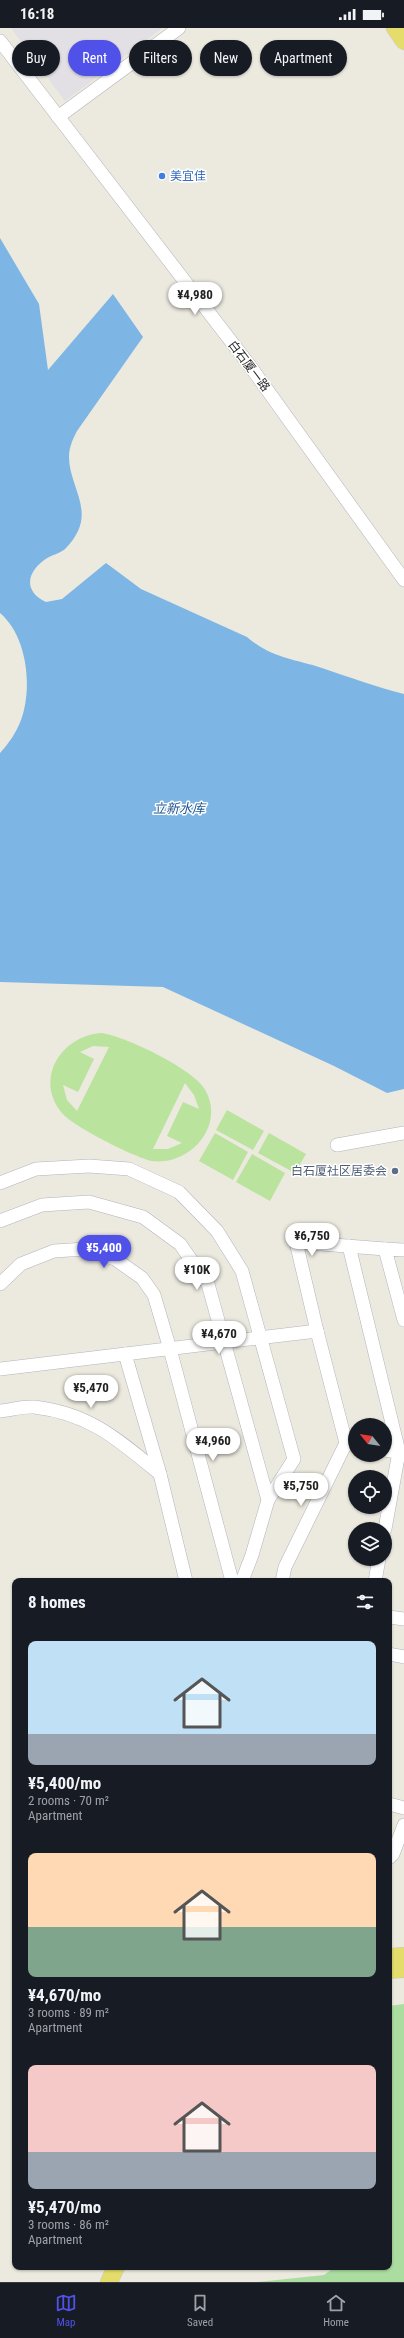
<!DOCTYPE html>
<html lang="en">
<head>
<meta charset="utf-8">
<style>
	:root { --surface:#171b24; --page:#20242c; --text:#f1f3f6; --muted:#9ea1a6; --line:#363941; --accent:#4f51e9 }
	body { margin:0; font-family:"Roboto Condensed","Noto Sans SC",sans-serif; background:var(--page); color:var(--text); height:100vh; display:flex; flex-direction:column; font-size:15px; white-space:nowrap }
	* { box-sizing:border-box; margin:0 }
	p { font-size:13px; color:var(--muted) }
	.icon { flex:none; width:22px; height:22px; fill:none; stroke:currentColor; stroke-width:2; stroke-linecap:round; stroke-linejoin:round }
	.map { position:relative; flex:1; overflow:hidden }
	.drawer { position:absolute; left:12px; top:1550px; width:380px; height:692px; display:flex; flex-direction:column; background:var(--surface); border-radius:8px; box-shadow:0 1px 3px #0004 }
	.drawer>* { flex:none }
	.hud { position:absolute; left:12px; top:12px; width:380px; height:36px; display:flex; gap:8px }
	.needle { width:26px; rotate:300deg }
	.buttons { position:absolute; left:348px; top:1390px; display:grid; gap:8px }
	.buttons a { display:grid; place-items:center; width:44px; height:44px; border-radius:50%; background:var(--surface); box-shadow:0 1px 3px #0004; font-size:20px }
	.price { position:absolute; translate:-50% -34px; padding:0 9px; border-radius:14px; background:#fff; color:#222; font-size:13px; line-height:26px; filter:drop-shadow(0 1px 2px #0008) }
	.price::after { content:''; position:absolute; left:50%; top:24px; width:12px; height:9px; margin-left:-6px; background:inherit; clip-path:polygon(0 0,100% 0,50% 100%) }
	.price.current { background:var(--accent); color:#fff }
	ul { padding:0; list-style:none }
	li { display:grid; align-content:center; gap:8px; height:212px; padding:0 16px }
	li span { display:grid; place-items:center; height:124px; border-radius:8px; color:#555 }
	li>.icon { margin-inline-start:auto }
	span .icon { width:72px; height:72px; fill:#fffc; stroke-width:1 }
	li b { font-size:17px }
	h2 { display:flex; justify-content:space-between; align-items:center; height:48px; padding:0 16px; font-size:17px }
	.tag { padding:0 14px; border-radius:18px; background:var(--surface); box-shadow:0 1px 3px #0004; font-size:14px; line-height:36px }
	.tag.current { background:var(--accent); color:#fff }
	.status { display:flex; justify-content:space-between; align-items:center; height:28px; padding:0 20px; background:var(--surface); direction:ltr }
	.status svg { height:11px; fill:currentColor }
	.dock { display:flex; justify-content:space-around; align-items:center; height:56px; border-top:1px solid var(--line); background:var(--surface); font-size:11px; color:var(--muted) }
	.dock a { display:grid; justify-items:center; gap:2px }
	.dock .current { color:var(--accent) }
	.map>svg:first-child { display:block }
	.industrial { fill:#e2dfe5 }
	.green { fill:#abdda1 }
	.pitch { fill:#bae39e; fill-rule:evenodd }
	.water { fill:#7db6e4 }
	.lines { fill:none; stroke-linecap:round; stroke-linejoin:round }
	.minor-casing { stroke:#b3b3be; stroke-width:14 }
	.major-casing { stroke:#c8c8c8; stroke-width:18 }
	.minor { stroke:#fff; stroke-width:13 }
	.major { stroke:#e4dd6c; stroke-width:17 }
	.shop-dot { fill:#3f7fe0; stroke:#fff; stroke-width:1.5 }
	.service-dot { fill:#5c6f8a; stroke:#fff; stroke-width:1.5 }
	.labels { text-anchor:middle; dominant-baseline:central; stroke-width:3; stroke-linejoin:round; paint-order:stroke }
	.shop-label { font-size:12px; fill:#366cbe; stroke:#fff; text-anchor:start }
	.street-label { font-size:12px; fill:#2c2c2c; stroke:#fff }
	.service-label { font-size:12px; fill:#4e5e75; stroke:#fff; text-anchor:end }
	.water-label { font-size:13px; font-style:italic; fill:#1a5391; stroke:#fff }
</style>
</head>
<body>
<div class="status"><b>16:18</b><svg viewBox="0 0 49 12"><path d="M0 12V9h3v3zM5 12V6h3v6zM10 12V3h3v9zM15 12V0h3v12zM26 1h20v11H26zM47 4h2v5h-2z"/></svg></div>
<div class="map">
<svg width="404" height="2254" viewBox="0 0 404 2254">
	<rect width="100%" height="100%" fill="#ece9df"/>
	<!-- industrial -->
	<polygon class="industrial" points="11,0 162,0 65,73"/>
	<!-- green -->
	<polygon class="green" points="404,1976 404,2254 258,2254 324,2247 335,2239 389,2239 389,1978"/>
	<!-- pitch -->
	<g class="pitch">
		<path d="M101 1005C125 1008 191 1040 204 1060 227 1096 191 1138 152 1133 136 1130 72 1098 62 1085 34 1051 61 1008 101 1005ZM93 1018 109 1019 77 1083 67 1072 63 1057 78 1064 94 1031 80 1024ZM185 1055 194 1067 199 1081 183 1074 167 1108 182 1115 168 1121H153Z"/>
		<polygon points="227,1082 264,1103 253,1122 216,1102"/>
		<polygon points="215,1105 248,1124 233,1152 199,1133"/>
		<polygon points="269,1105 306,1126 295,1145 258,1125"/>
		<polygon points="252,1126 285,1145 270,1173 236,1154"/>
	</g>
	<!-- water -->
	<path class="water" d="M0 210 39 276 48 342 113 266 143 309 77 403C73 411 69 419 69 429 69 455 90 478 78 503 75 509 71 515 66 520 61 525 55 526 49 529 28 541 21 562 46 574L62 571 106 535 141 561 247 609C271 630 294 631 322 640 349 649 376 659 404 666V1061L387 1065 334 1038 163 959 0 954V725C9 715 16 705 21 692 33 659 27 608 0 585Z"/>
	<g class="lines">
		<!-- minor casing -->
		<g class="minor-casing">
			<g id="minor">
				<polyline points="0,13 250,338 404,552"/>
				<polyline points="58,89 179,0"/>
				<polyline points="337,1117 404,1105"/>
				<polyline points="0,1155 36,1141 89,1138 129,1141 179,1164 217,1203 242,1243 294,1431 268,1472 252,1527 242,1553"/>
				<polyline points="0,1193 42,1177 89,1174 143,1189 180,1216 208,1256 268,1472"/>
				<polyline points="349,1218 399,1424 385,1501"/>
				<polyline points="404,1222 385,1221 404,1292"/>
				<polyline points="0,1256 21,1236 54,1223 86,1221 115,1231 142,1250 154,1267 170,1321 232,1553"/>
				<polyline points="317,1303 296,1214 385,1221"/>
				<polyline points="125,1326 160,1446 186,1553"/>
				<polyline points="0,1341 317,1303 346,1415 355,1417"/>
				<path d="M0 1383C11 1382 23 1378 34 1379 89 1385 119 1412 160 1446"/>
				<polyline points="385,1422 404,1425"/>
				<polyline points="282,1553 285,1539 346,1415"/>
				<polyline points="375,1553 379,1531"/>
				<polyline points="389,1589 404,1591"/>
				<polyline points="389,1626 404,1629"/>
				<polyline points="389,1776 404,1780"/>
				<polyline points="389,1830 393,1826 404,1797"/>
			</g>
		</g>
		<!-- major casing -->
		<g class="major-casing">
			<g id="major">
				<polyline points="395,0 404,13"/>
				<polyline points="389,1929 404,1928"/>
				<polyline points="389,1942 404,1941"/>
				<polyline points="109,2254 116,2239"/>
			</g>
		</g>
		<!-- minor -->
		<use href="#minor" class="minor"/>
		<!-- major -->
		<use href="#major" class="major"/>
	</g>
	<!-- markers -->
	<circle class="shop-dot" cx="162" cy="148" r="4"/>
	<circle class="service-dot" cx="395" cy="1143" r="4"/>
	<g class="labels">
		<!-- shop labels -->
		<g class="shop-label">
			<text x="170" y="148">美宜佳</text>
		</g>
		<!-- street labels -->
		<g class="street-label">
			<text transform="translate(249 338) rotate(53)">白石厦一路</text>
		</g>
		<!-- service labels -->
		<g class="service-label">
			<text x="387" y="1143">白石厦社区居委会</text>
		</g>
		<!-- water labels -->
		<g class="water-label">
			<text x="179" y="780">立新水库</text>
		</g>
	</g>
</svg>
<div class="buttons">
<a><svg class="needle" viewBox="-14 -14 28 28"><path d="M0-13l5 13h-10z" fill="#e53935"/><path d="M0 13l5-13h-10z" fill="#9ea1a6"/></svg></a>
<a><svg class="icon" aria-label="locate" viewBox="0 0 24 24"><circle cx="12" cy="12" r="6"/><path d="M12 2v4M12 18v4M2 12h4M18 12h4"/></svg></a>
<a><svg class="icon" aria-label="layers" viewBox="0 0 24 24"><path d="M12 4l9 5-9 5-9-5zM3 14l9 5 9-5"/></svg></a>
</div>
<b class="price" style="left:195px;top:288px">¥4,980</b>
<b class="price" style="left:312px;top:1229px">¥6,750</b>
<b class="price current" style="left:104px;top:1241px">¥5,400</b>
<b class="price" style="left:197px;top:1263px">¥10K</b>
<b class="price" style="left:219px;top:1327px">¥4,670</b>
<b class="price" style="left:91px;top:1381px">¥5,470</b>
<b class="price" style="left:213px;top:1434px">¥4,960</b>
<b class="price" style="left:301px;top:1479px">¥5,750</b>
<div class="hud">
<a class="tag">Buy</a>
<a class="tag current">Rent</a>
<a class="tag">Filters</a>
<a class="tag">New</a>
<a class="tag">Apartment</a>
</div>
<section class="drawer">
<h2>8 homes<svg class="icon" aria-label="filters" viewBox="0 0 24 24"><path d="M4 7h16M4 17h16"/><circle cx="9" cy="7" r="2"/><circle cx="15" cy="17" r="2"/></svg></h2>
<ul>
<li><span style="background:linear-gradient(#bfe0f5 75%,#9aa5b1 0)"><svg class="icon" aria-label="home" viewBox="0 0 24 24"><path d="M3 11l9-7 9 7M6 9v11h12V9"/></svg></span><div><b>¥5,400/mo</b><p>2 rooms · 70 m²</p><p>Apartment</p></div></li>
<li><span style="background:linear-gradient(#ffd9b3 60%,#7fa58c 0)"><svg class="icon" aria-label="home" viewBox="0 0 24 24"><path d="M3 11l9-7 9 7M6 9v11h12V9"/></svg></span><div><b>¥4,670/mo</b><p>3 rooms · 89 m²</p><p>Apartment</p></div></li>
<li><span style="background:linear-gradient(#f6c9c9 70%,#9aa5b1 0)"><svg class="icon" aria-label="home" viewBox="0 0 24 24"><path d="M3 11l9-7 9 7M6 9v11h12V9"/></svg></span><div><b>¥5,470/mo</b><p>3 rooms · 86 m²</p><p>Apartment</p></div></li>
</ul>
</section>
</div>
<nav class="dock">
<a class="current"><svg class="icon" aria-label="map" viewBox="0 0 24 24"><path d="M3 6l6-2 6 2 6-2v14l-6 2-6-2-6 2zM9 4v14M15 6v14"/></svg>Map</a>
<a><svg class="icon" aria-label="saved" viewBox="0 0 24 24"><path d="M7 4h10v16l-5-4-5 4z"/></svg>Saved</a>
<a><svg class="icon" aria-label="home" viewBox="0 0 24 24"><path d="M3 11l9-7 9 7M6 9v11h12V9"/></svg>Home</a>
</nav>
</body>
</html>
